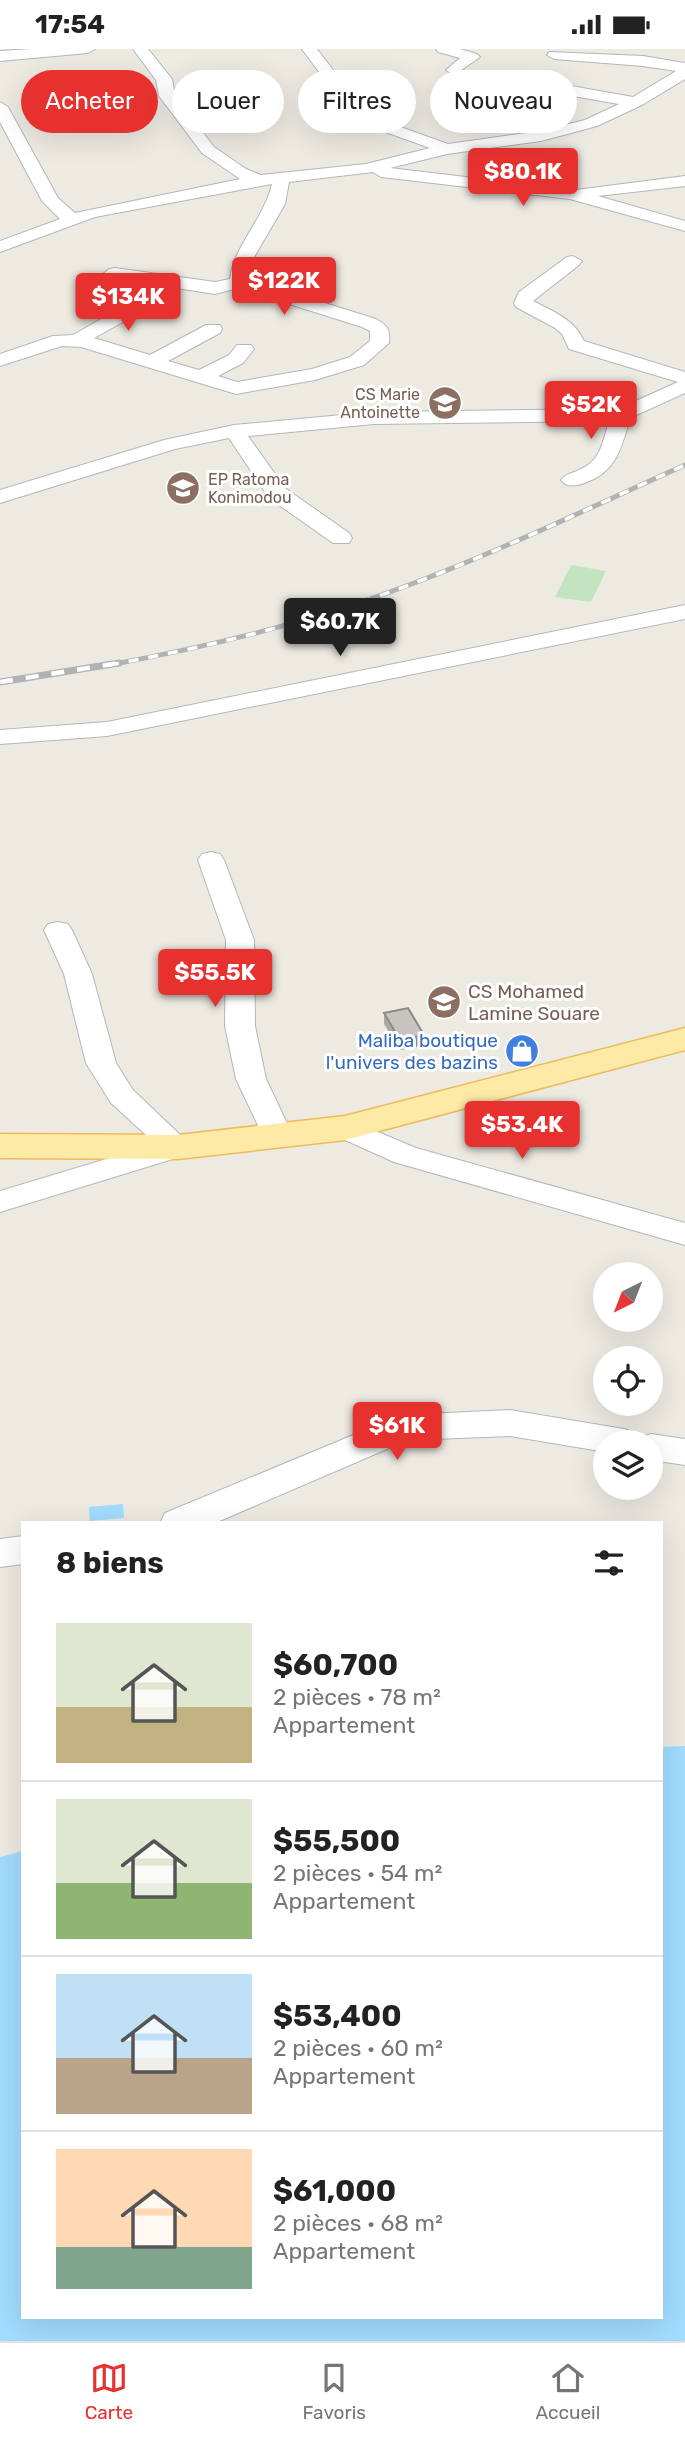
<!DOCTYPE html>
<html lang="fr">
<head>
<meta charset="utf-8">
<style>
	:root { --surface:#fff; --page:#f2f2f2; --text:#222; --muted:#767676; --line:#e0e0e0; --accent:#e7312f }
	body { margin:0; font-family:Rubik,sans-serif; background:var(--page); color:var(--text); height:100vh; display:flex; flex-direction:column; font-size:26px; white-space:nowrap }
	* { box-sizing:border-box; margin:0 }
	p { font-size:23px; color:var(--muted) }
	.icon { flex:none; width:38px; height:38px; fill:none; stroke:currentColor; stroke-width:2; stroke-linecap:round; stroke-linejoin:round }
	.map { position:relative; flex:1; overflow:hidden }
	.details { position:absolute; left:21px; top:1472px; width:642px; height:798px; display:flex; flex-direction:column; background:var(--surface); border-radius:0px; box-shadow:0 7px 28px #0002 }
	.details>* { flex:none }
	.top-card { position:absolute; left:21px; top:21px; width:644px; height:63px; display:flex; gap:14px }
	.needle { width:46px; rotate:222deg }
	.buttons { position:absolute; left:593px; top:1213px; display:grid; gap:14px }
	.buttons a { display:grid; place-items:center; width:70px; height:70px; border-radius:50%; background:var(--surface); box-shadow:0 7px 28px #0002; font-size:35px }
	.price { position:absolute; translate:-50% -60px; padding:0 16px; border-radius:7px; background:var(--accent); color:#fff; font-size:23px; line-height:46px; filter:drop-shadow(0 2px 4px #0008) }
	.price::after { content:''; position:absolute; left:50%; top:42px; width:21px; height:16px; margin-left:-10px; background:inherit; clip-path:polygon(0 0,100% 0,50% 100%) }
	.price.current { background:#222; color:#fff }
	ul { padding:0; list-style:none }
	li { display:flex; align-items:center; gap:21px; height:175px; padding:0 35px }
	li+li { border-top:2px solid var(--line) }
	li span { display:grid; place-items:center; flex:none; width:196px; height:140px; border-radius:0px; color:#555 }
	li>.icon { margin-inline-start:auto }
	span .icon { width:84px; height:84px; fill:#fffc; stroke-width:1 }
	li b { font-size:30px }
	h2 { display:flex; justify-content:space-between; align-items:center; height:84px; padding:0 35px; font-size:30px }
	.pill { padding:0 24px; border-radius:32px; background:var(--surface); box-shadow:0 7px 28px #0002; font-size:24px; line-height:63px }
	.pill.current { background:var(--accent); color:#fff }
	.status { display:flex; justify-content:space-between; align-items:center; height:49px; padding:0 35px; background:var(--surface); direction:ltr }
	.status svg { height:19px; fill:currentColor }
	.tabs { display:flex; justify-content:space-around; align-items:center; height:98px; border-top:2px solid var(--line); background:var(--surface); font-size:19px; color:var(--muted) }
	.tabs a { display:grid; justify-items:center; gap:4px }
	.tabs .current { color:var(--accent) }
	.map>svg:first-child { display:block }
	.green { fill:#c2e5bf }
	.water { fill:#a2dcfe }
	.lines { fill:none; stroke-linecap:round; stroke-linejoin:round }
	.minor-casing { stroke:#b3b6ba; stroke-width:2 }
	.major-casing { stroke:#efbb5a; stroke-width:3 }
	.minor { fill:#fff; fill-rule:evenodd }
	.major { fill:#feeaa7; fill-rule:evenodd }
	.rail-far1-casing { stroke:#b1b2b3; stroke-width:5 }
	.rail-casing { stroke:#b1b2b3; stroke-width:7 }
	.rail-far1 { stroke:#fff; stroke-width:3.5; stroke-dasharray:10; stroke-linecap:butt }
	.rail { stroke:#fff; stroke-width:4.5; stroke-dasharray:13; stroke-linecap:butt }
	.wall { fill:#aca9a5 }
	.shaded-wall { fill:#8c8a86 }
	.building { fill:#c8c5c0; stroke:#8c8a86; stroke-width:2 }
	.labels { text-anchor:middle; dominant-baseline:central; stroke-width:6; stroke-linejoin:round; paint-order:stroke }
	.far-education-label { font-size:16px; fill:#785e54; stroke:#fff; text-anchor:end }
	.education-label { font-size:19px; fill:#785e54; stroke:#fff; text-anchor:start }
	.shop-label { font-size:19px; fill:#366cbe; stroke:#fff; text-anchor:end }
</style>
</head>
<body>
<div class="status"><b>17:54</b><svg viewBox="0 0 49 12"><path d="M0 12V9h3v3zM5 12V6h3v6zM10 12V3h3v9zM15 12V0h3v12zM26 1h20v11H26zM47 4h2v5h-2z"/></svg></div>
<div class="map">
<svg width="685" height="2292" viewBox="0 0 685 2292">
	<rect width="100%" height="100%" fill="#edeae2"/>
	<!-- green -->
	<polygon class="green" points="571,516 606,522 591,553 555,548"/>
	<!-- water -->
	<g class="water">
		<polygon points="123,1455 124,1469 90,1472 89,1458"/>
		<polygon points="685,1697 685,2292 0,2292 0,1808 23,1802 23,2268 662,2268 662,1698"/>
	</g>
	<g class="lines">
		<!-- minor casing -->
		<g class="minor-casing">
			<g id="minor">
				<polygon points="32,0 95,0 88,4 0,12 0,2"/>
				<path d="M133 0H148L172 30 175 47 214 98 246 120 261 126 366 115 430 99 380 81 344 57 302 0H317L356 51 392 75 448 95 541 82 585 71 619 55 498 34 490 29 493 26 498 24 633 48 676 22 643 17 554 10 547 6 549 3 643 7 685 14V30L642 56 597 77 541 92 447 105 390 119 576 141 685 127V137L598 147 685 172V182L570 150 381 128 373 123 289 133 285 155 250 215 248 230 376 270C388 277 390 280 389 294L364 316 315 331 236 345 81 298 62 297 0 317V305L53 287 73 286 126 256 170 242 177 244 179 248 177 252 139 264 94 289 150 306 206 276H220L222 280 220 284 168 312 199 321 229 306 237 296H251L254 300 243 314 218 327 237 333 312 320 350 308 370 292V282L362 278 238 239 215 245 119 230 98 247H84L82 243 109 220 115 219 215 233 230 230C234 196 264 170 272 135L95 168 0 203V192L60 170 42 152 0 73V53L8 58 58 149 75 164 240 130 202 104 159 47 156 31Z"/>
				<polygon points="436,0 460,0 477,5 480,8 454,26 446,21 460,9 438,3"/>
				<path d="M573 207 582 212 579 216 533 252C554 263 574 270 584 292L685 323V344L630 369C622 397 617 422 587 433 579 436 573 438 565 435L561 431C566 424 574 424 581 420 601 411 603 392 609 372L374 375 248 387 285 439 349 484 352 489 349 494H333L269 449 229 389 175 400 0 454V441L164 391 234 376 374 363 618 360 678 333 569 300 562 285 555 279 516 258 514 254 519 243 567 208Z"/>
				<polygon points="685,556 685,570 107,687 0,695 0,681 107,673"/>
				<polygon points="211,803 220,805 224,811 254,891 255,977 266,1030 293,1087 289,1094 278,1097 267,1094 263,1087 236,1030 225,977 226,891 198,811 202,805"/>
				<polygon points="58,873 68,875 72,881 92,925 116,1014 133,1041 193,1098 189,1105 0,1163 0,1142 156,1095 111,1054 86,1014 64,925 44,881 48,875"/>
				<polygon points="345,1069 416,1099 685,1174 685,1196 394,1113 334,1086 330,1079 334,1072"/>
				<polygon points="510,1361 624,1380 636,1384 639,1389 651,1385 685,1390 685,1416 651,1411 651,1393 606,1393 606,1403 510,1387 408,1391 215,1474 160,1474 165,1464 392,1370 404,1366"/>
				<polygon points="23,1487 23,1515 0,1518 0,1490"/>
			</g>
		</g>
		<!-- major casing -->
		<g class="major-casing">
			<polygon id="major" points="685,979 685,1001 345,1091 178,1110 0,1109 0,1085 178,1086 345,1067"/>
		</g>
		<!-- minor -->
		<use href="#minor" class="minor"/>
		<!-- major -->
		<use href="#major" class="major"/>
		<!-- rail-far1 casing -->
		<g class="rail-far1-casing">
			<path id="rail-far1" d="M109 616C196 600 283 580 367 551 476 514 580 463 685 416"/>
		</g>
		<!-- rail casing -->
		<g class="rail-casing">
			<polyline id="rail" points="0,633 119,614"/>
		</g>
		<!-- rail-far1 -->
		<use href="#rail-far1" class="rail-far1"/>
		<!-- rail -->
		<use href="#rail" class="rail"/>
	</g>
	<!-- wall -->
	<polygon class="wall" points="384,964 424,996 400,1001 384,975"/>
	<!-- shaded-wall -->
	<polygon class="shaded-wall" points="424,986 424,996 400,1001 400,991"/>
	<!-- building -->
	<polygon class="building" points="408,959 424,986 400,991 384,964"/>
	<!-- icons -->
	<defs>
		<g id="school-disc" transform="scale(1.75)"><circle r="9.5" fill="#8d6e63" stroke="#fff"/><path d="M0-5L7-2L0 1L-7-2ZM-4 1L0 2.5L4 1V4Q0 6-4 4Z" fill="#fff"/></g>
		<g id="shop-disc" transform="scale(1.75)"><circle r="9.5" fill="#3f7fe0" stroke="#fff"/><path d="M-5-2.5h2.3a2.7 3.5 0 0 1 5.4 0H5L5.5 6h-11ZM-1.5-2.5h3a1.5 2.3 0 0 0-3 0Z" fill="#fff"/></g>
	</defs>
	<g fill-rule="evenodd">
		<use href="#school-disc" x="445" y="354"/>
		<use href="#school-disc" x="183" y="439"/>
		<use href="#school-disc" x="444" y="953"/>
		<use href="#shop-disc" x="522" y="1002"/>
	</g>
	<g class="labels">
		<!-- far-education labels -->
		<g class="far-education-label">
			<text x="420" y="345">CS Marie<tspan x="420" dy="18">Antoinette</tspan></text>
			<text x="208" y="430" text-anchor="start">EP Ratoma<tspan x="208" dy="18">Konimodou</tspan></text>
		</g>
		<!-- education labels -->
		<g class="education-label">
			<text x="468" y="942">CS Mohamed<tspan x="468" dy="22">Lamine Souare</tspan></text>
		</g>
		<!-- shop labels -->
		<g class="shop-label">
			<text x="498" y="991">Maliba boutique<tspan x="498" dy="22">l'univers des bazins</tspan></text>
		</g>
	</g>
</svg>
<div class="buttons">
<a><svg class="needle" viewBox="-14 -14 28 28"><path d="M0-13l5 13h-10z" fill="#e53935"/><path d="M0 13l5-13h-10z" fill="#767676"/></svg></a>
<a><svg class="icon" aria-label="locate" viewBox="0 0 24 24"><circle cx="12" cy="12" r="6"/><path d="M12 2v4M12 18v4M2 12h4M18 12h4"/></svg></a>
<a><svg class="icon" aria-label="layers" viewBox="0 0 24 24"><path d="M12 4l9 5-9 5-9-5zM3 14l9 5 9-5"/></svg></a>
</div>
<b class="price" style="left:523px;top:159px">$80.1K</b>
<b class="price" style="left:284px;top:268px">$122K</b>
<b class="price" style="left:128px;top:284px">$134K</b>
<b class="price" style="left:591px;top:392px">$52K</b>
<b class="price current" style="left:340px;top:609px">$60.7K</b>
<b class="price" style="left:215px;top:960px">$55.5K</b>
<b class="price" style="left:522px;top:1112px">$53.4K</b>
<b class="price" style="left:397px;top:1413px">$61K</b>
<div class="top-card">
<a class="pill current">Acheter</a>
<a class="pill">Louer</a>
<a class="pill">Filtres</a>
<a class="pill">Nouveau</a>
</div>
<section class="details">
<h2>8 biens<svg class="icon" aria-label="filters" viewBox="0 0 24 24"><path d="M4 7h16M4 17h16"/><circle cx="9" cy="7" r="2"/><circle cx="15" cy="17" r="2"/></svg></h2>
<ul>
<li><span style="background:linear-gradient(#dfe7d0 60%,#c2b280 0)"><svg class="icon" aria-label="home" viewBox="0 0 24 24"><path d="M3 11l9-7 9 7M6 9v11h12V9"/></svg></span><div><b>$60,700</b><p>2 pièces · 78 m²</p><p>Appartement</p></div></li>
<li><span style="background:linear-gradient(#dfe7d0 60%,#8fb573 0)"><svg class="icon" aria-label="home" viewBox="0 0 24 24"><path d="M3 11l9-7 9 7M6 9v11h12V9"/></svg></span><div><b>$55,500</b><p>2 pièces · 54 m²</p><p>Appartement</p></div></li>
<li><span style="background:linear-gradient(#bfe0f5 60%,#b9a48a 0)"><svg class="icon" aria-label="home" viewBox="0 0 24 24"><path d="M3 11l9-7 9 7M6 9v11h12V9"/></svg></span><div><b>$53,400</b><p>2 pièces · 60 m²</p><p>Appartement</p></div></li>
<li><span style="background:linear-gradient(#ffd9b3 70%,#7fa58c 0)"><svg class="icon" aria-label="home" viewBox="0 0 24 24"><path d="M3 11l9-7 9 7M6 9v11h12V9"/></svg></span><div><b>$61,000</b><p>2 pièces · 68 m²</p><p>Appartement</p></div></li>
</ul>
</section>
</div>
<nav class="tabs">
<a class="current"><svg class="icon" aria-label="map" viewBox="0 0 24 24"><path d="M3 6l6-2 6 2 6-2v14l-6 2-6-2-6 2zM9 4v14M15 6v14"/></svg>Carte</a>
<a><svg class="icon" aria-label="saved" viewBox="0 0 24 24"><path d="M7 4h10v16l-5-4-5 4z"/></svg>Favoris</a>
<a><svg class="icon" aria-label="home" viewBox="0 0 24 24"><path d="M3 11l9-7 9 7M6 9v11h12V9"/></svg>Accueil</a>
</nav>
</body>
</html>
